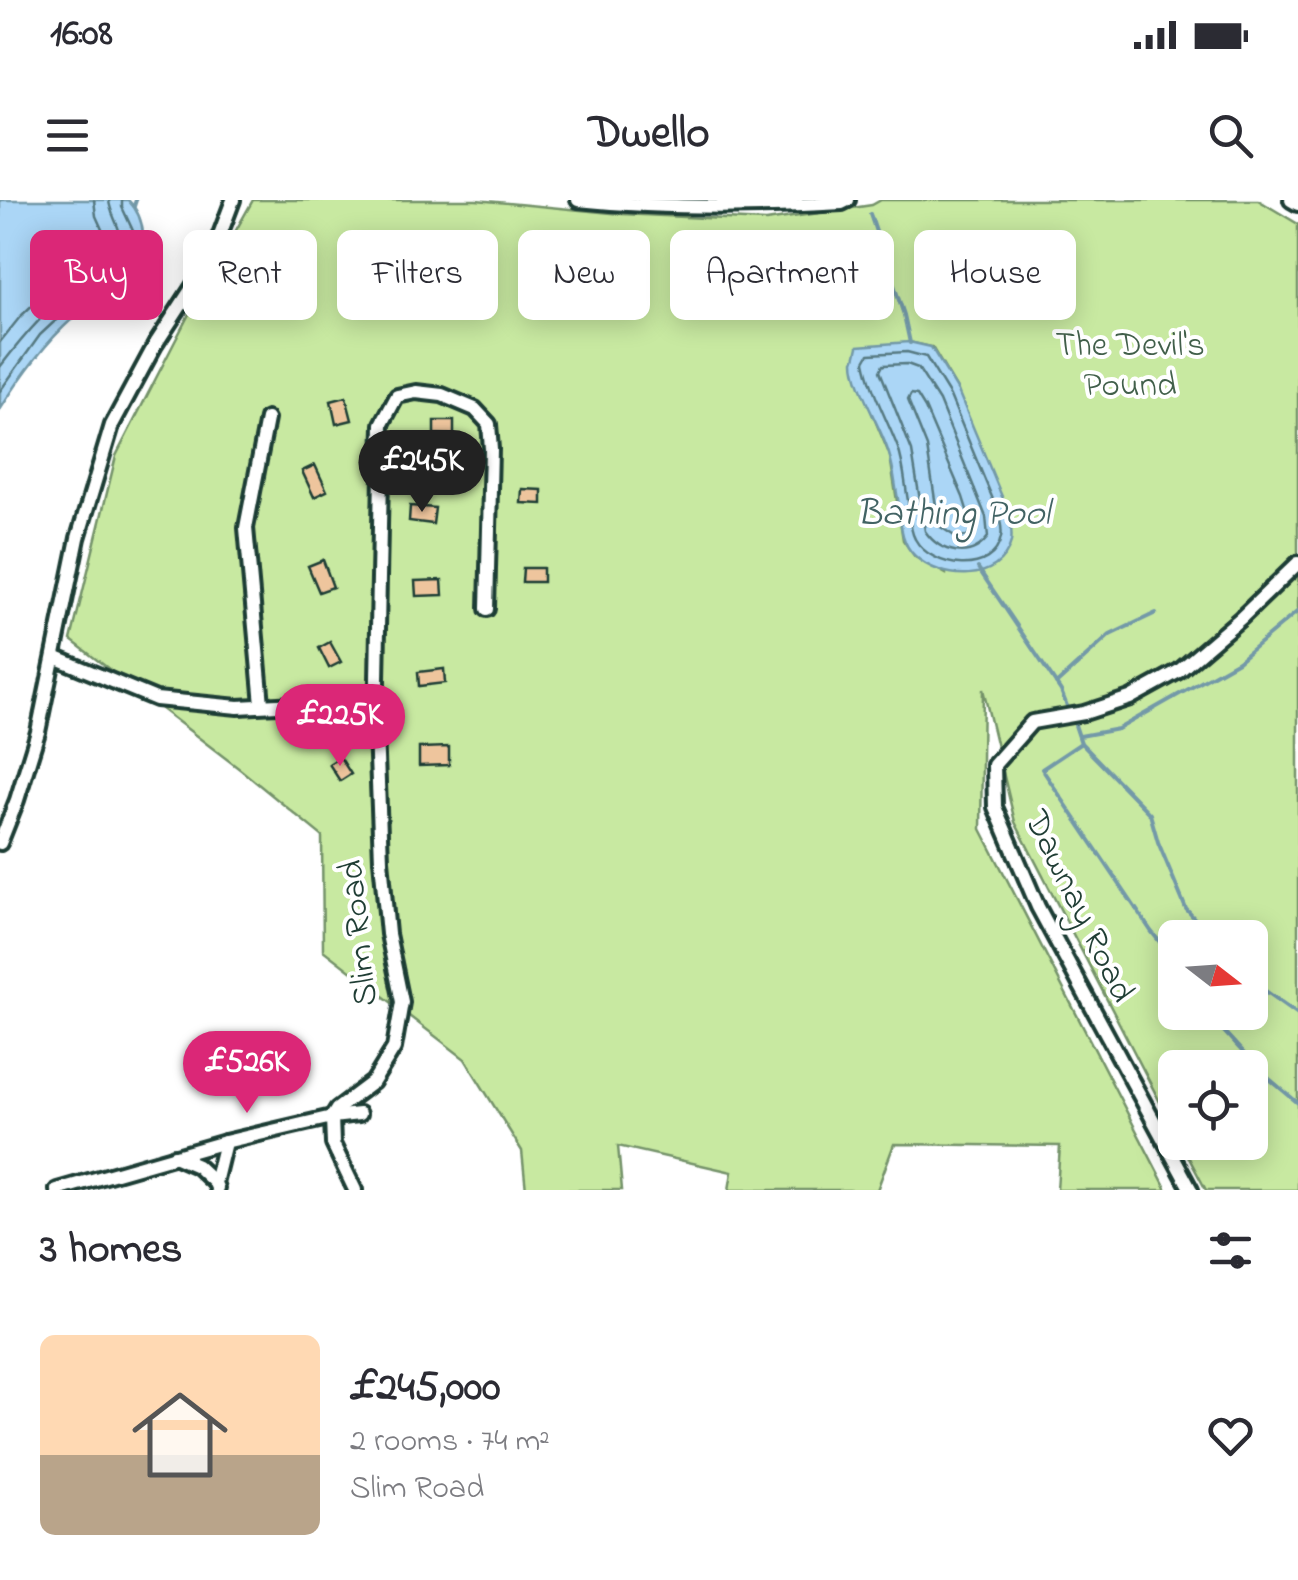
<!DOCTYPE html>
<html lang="en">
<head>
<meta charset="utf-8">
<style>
	:root { --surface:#fff; --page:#f2f2f3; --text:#2b2b33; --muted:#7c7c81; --accent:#db2777 }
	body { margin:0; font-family:"Indie Flower",sans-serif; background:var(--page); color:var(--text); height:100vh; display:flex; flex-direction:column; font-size:38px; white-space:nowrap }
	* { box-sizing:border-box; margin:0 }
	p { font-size:32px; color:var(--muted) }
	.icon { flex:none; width:55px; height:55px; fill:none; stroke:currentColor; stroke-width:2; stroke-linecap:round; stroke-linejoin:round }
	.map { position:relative; height:990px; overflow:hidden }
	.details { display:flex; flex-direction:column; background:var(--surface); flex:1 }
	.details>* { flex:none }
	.guide { position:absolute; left:30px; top:30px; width:1240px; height:90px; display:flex; gap:20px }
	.needle { width:65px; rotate:107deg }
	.fabs { position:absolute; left:1158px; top:720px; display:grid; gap:20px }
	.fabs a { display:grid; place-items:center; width:110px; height:110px; border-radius:15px; background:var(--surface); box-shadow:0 5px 25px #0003; font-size:50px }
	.price { position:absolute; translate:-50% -85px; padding:0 22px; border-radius:35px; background:var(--accent); color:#fff; font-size:32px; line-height:65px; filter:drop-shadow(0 2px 5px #0008) }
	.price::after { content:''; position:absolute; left:50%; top:60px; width:30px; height:22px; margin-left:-15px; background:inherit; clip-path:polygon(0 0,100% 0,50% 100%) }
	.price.selected { background:#222; color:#fff }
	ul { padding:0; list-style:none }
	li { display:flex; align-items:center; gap:30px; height:250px; padding:0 40px }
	li span { display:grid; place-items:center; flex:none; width:280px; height:200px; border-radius:15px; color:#555 }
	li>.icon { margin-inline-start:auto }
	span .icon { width:120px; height:120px; fill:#fffc; stroke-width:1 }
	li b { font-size:42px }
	h2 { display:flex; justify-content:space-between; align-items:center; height:120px; padding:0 40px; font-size:42px }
	.chip { padding:0 35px; border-radius:15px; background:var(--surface); box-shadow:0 5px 25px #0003; font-size:35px; line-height:90px }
	.chip.selected { background:var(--accent); color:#fff }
	.status { display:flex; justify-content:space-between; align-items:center; height:70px; padding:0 50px; background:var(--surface); direction:ltr }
	.status svg { height:28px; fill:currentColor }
	header { display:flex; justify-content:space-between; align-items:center; height:130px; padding:0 40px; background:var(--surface); font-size:45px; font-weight:800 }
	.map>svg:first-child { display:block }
	.green { fill:#c8e9a1; stroke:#74936a; stroke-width:2.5; fill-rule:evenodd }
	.water { fill:#abd6f6; stroke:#7399a8; stroke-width:2.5 }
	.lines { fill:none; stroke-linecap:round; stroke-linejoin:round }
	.shore { stroke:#577a82; stroke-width:2.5 }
	.stream { stroke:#7399a8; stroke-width:4 }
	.building { fill:#eec59d; stroke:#1f3d34; stroke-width:2.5 }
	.street-casing { stroke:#1f3d34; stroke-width:20 }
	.street { stroke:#fff; stroke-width:12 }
	.labels { text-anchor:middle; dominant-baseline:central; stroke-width:8; stroke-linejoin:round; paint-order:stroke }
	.park-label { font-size:35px; fill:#415f4a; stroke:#fff }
	.street-label { font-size:35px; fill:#1f3d34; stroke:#fff }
	.water-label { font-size:38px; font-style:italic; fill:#426364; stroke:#fff }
</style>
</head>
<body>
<div class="status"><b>16:08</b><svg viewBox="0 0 49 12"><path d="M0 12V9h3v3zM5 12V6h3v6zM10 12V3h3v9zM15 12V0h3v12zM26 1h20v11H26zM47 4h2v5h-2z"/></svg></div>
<header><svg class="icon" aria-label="menu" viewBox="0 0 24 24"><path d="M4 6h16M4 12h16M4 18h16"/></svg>Dwello<svg class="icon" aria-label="search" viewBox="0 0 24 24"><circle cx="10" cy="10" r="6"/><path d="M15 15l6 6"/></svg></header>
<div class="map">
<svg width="1298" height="990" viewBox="0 0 1298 990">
	<rect width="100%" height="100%" fill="#fff"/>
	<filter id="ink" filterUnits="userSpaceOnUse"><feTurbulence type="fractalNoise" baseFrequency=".01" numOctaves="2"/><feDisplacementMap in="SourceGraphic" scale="20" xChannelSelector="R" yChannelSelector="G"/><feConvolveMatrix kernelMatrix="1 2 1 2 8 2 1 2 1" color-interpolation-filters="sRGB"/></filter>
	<g filter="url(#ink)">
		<!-- green -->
		<path class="green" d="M253 0H476L622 14 766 21 872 5 881 0H1258L1298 24V990H1206L1181 943 1250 942V868H1175V931L1015 622 983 489 981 629 1167 990H1057L1060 946 894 944 877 990H729L732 972 618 946 622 990H526L522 951 465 859 323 750 322 636 241 570 71 440 116 256 189 114ZM909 142 932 147 958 191 946 374 915 357 903 340 890 256 859 182ZM1175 738H1250V812H1175Z"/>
		<!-- water -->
		<g class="water">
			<path d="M0 0H128C147 19 147 49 134 72 128 82 85 107 72 119 43 145 21 176 0 210Z"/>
			<path d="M909 142 931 147 958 191 1008 311C1010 321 1013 332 1011 342 1000 384 941 381 915 356 899 341 901 320 898 299 895 285 894 269 889 254 882 228 854 186 854 161 855 160 858 147 858 146Z"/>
		</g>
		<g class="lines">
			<!-- shore -->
			<g class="shore">
				<polyline points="0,142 20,117 49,89 102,50 105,36 96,16 94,0"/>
				<path d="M907 152 926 157 950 196 999 314C1000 322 1003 330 1001 337 994 377 931 369 915 339 909 329 910 313 908 301 905 284 904 265 898 248 887 219 871 192 865 161L869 154Z"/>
				<path d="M907 164 918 168 939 201 986 317 988 337C971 361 940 353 925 331L912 251 880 171 883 165Z"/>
				<path d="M0 167C26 133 53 102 88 77 102 68 116 63 120 45 123 28 110 16 109 0"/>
				<polyline points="0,191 40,135 68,109 124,68 132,50 134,33 122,7 122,0"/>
				<polygon points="911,194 917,195 925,208 963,297 973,329 967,336 956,337 939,326 927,247 908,200"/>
			</g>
			<!-- stream -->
			<g class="stream">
				<polyline points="134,6 136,0"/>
				<polyline points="870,14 904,115 910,143"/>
				<polyline points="978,368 1061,491 1067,506"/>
				<polyline points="1056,484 1110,435 1156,413"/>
				<polyline points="1075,525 1081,543 1150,614 1158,642 1186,709 1212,738"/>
				<polyline points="1080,536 1118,529 1238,461 1298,411"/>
				<polyline points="1081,543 1042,569 1151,731 1175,761"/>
				<polyline points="1250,780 1298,814"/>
				<polyline points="1206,812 1260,871 1298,903"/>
			</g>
		</g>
		<!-- building -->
		<g class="building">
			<polygon points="346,197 352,220 336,224 331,201"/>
			<polygon points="434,221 454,221 454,235 434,234"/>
			<polygon points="315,265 327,291 314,297 302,271"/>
			<polygon points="522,289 542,290 542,304 521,303"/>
			<polygon points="410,306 435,308 433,324 409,321"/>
			<polygon points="323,360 333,387 319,392 308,366"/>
			<polygon points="523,368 543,368 543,382 522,382"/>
			<polygon points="442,380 443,395 416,396 415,381"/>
			<polygon points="330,442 341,462 329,468 319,448"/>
			<polygon points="444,469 445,483 419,486 418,472"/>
			<polygon points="449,547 449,565 419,566 419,548"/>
			<polygon points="340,557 351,574 340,581 329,564"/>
			<polygon points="283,833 301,846 290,863 295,867 288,877 282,873 279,878 260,865"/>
		</g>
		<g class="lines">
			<!-- street casing -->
			<g class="street-casing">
				<g id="street">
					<path d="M578 0C666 9 754 8 842 3L848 0"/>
					<polyline points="1291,0 1298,4"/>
					<polyline points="54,457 156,499 238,507 298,504 376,531"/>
					<polyline points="262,504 246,328 267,219"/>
					<polyline points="0,643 17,600 38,532 78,338 112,225 155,145 203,71 215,48 233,0"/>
					<polyline points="332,917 337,909 373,882 394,848 402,802 388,734 381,660 376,531 382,224 397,196 416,192 442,195 475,209 489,224 491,249 487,409"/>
					<polyline points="332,917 333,944 355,990"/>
					<polyline points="174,956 197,966 215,983"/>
					<polyline points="217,988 215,983 225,942"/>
					<polyline points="57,990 225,942 332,917 359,914"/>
					<polyline points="1191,990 1038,707 995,607 994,565 1032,522 1084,513 1130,498 1179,471 1241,418 1298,363"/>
				</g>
			</g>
			<!-- street -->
			<use href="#street" class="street"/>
		</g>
	</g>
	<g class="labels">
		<!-- park labels -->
		<g class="park-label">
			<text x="1130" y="146">The Devil's<tspan x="1130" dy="40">Pound</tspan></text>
		</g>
		<!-- street labels -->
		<g class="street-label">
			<text transform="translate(1078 707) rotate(64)">Dawnay Road</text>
			<text transform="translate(360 733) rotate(-96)">Slim Road</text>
		</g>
		<!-- water labels -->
		<g class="water-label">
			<text x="953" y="315">Bathing Pool</text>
		</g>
	</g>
</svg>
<div class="fabs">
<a><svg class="needle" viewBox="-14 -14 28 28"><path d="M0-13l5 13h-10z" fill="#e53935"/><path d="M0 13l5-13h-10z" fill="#7c7c81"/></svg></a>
<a><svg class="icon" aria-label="locate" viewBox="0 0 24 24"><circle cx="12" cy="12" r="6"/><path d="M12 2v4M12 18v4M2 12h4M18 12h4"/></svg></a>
</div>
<b class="price selected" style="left:422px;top:315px">£245K</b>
<b class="price" style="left:340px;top:569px">£225K</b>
<b class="price" style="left:247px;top:916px">£526K</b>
<div class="guide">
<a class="chip selected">Buy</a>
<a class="chip">Rent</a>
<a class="chip">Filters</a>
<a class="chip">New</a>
<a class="chip">Apartment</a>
<a class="chip">House</a>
</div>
</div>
<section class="details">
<h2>3 homes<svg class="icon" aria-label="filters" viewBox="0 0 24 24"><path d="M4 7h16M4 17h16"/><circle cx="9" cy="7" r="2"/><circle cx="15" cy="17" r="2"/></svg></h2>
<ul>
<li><span style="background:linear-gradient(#ffd9b3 60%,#b9a48a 0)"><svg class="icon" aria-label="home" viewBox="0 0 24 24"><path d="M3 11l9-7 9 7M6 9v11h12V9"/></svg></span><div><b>£245,000</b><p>2 rooms · 74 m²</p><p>Slim Road</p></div><svg class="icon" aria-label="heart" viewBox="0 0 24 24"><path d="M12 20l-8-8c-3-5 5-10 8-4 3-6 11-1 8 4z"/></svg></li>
</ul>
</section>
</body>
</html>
